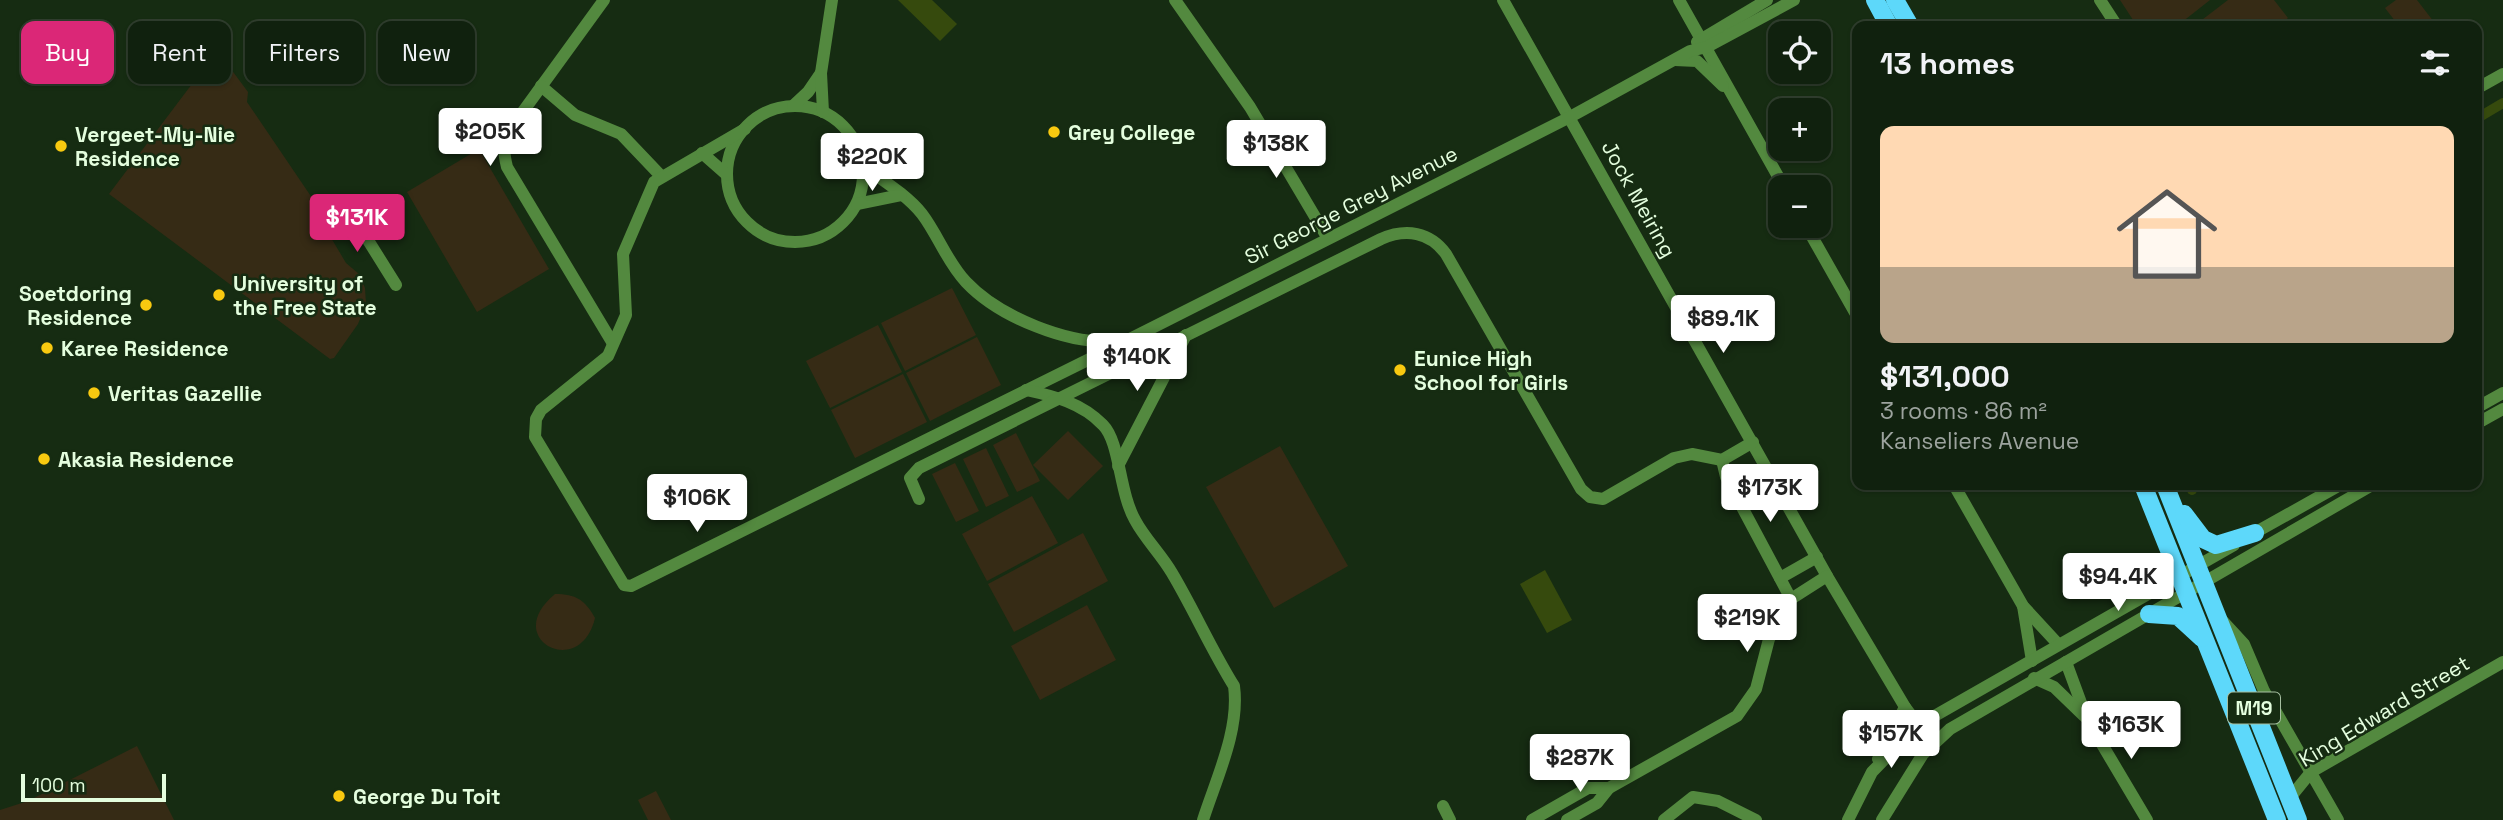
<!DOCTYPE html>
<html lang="en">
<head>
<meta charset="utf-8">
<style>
	:root { --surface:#10210e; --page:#192917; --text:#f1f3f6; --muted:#9ca39e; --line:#303e2e; --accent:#db2777 }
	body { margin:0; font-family:"Space Grotesk",sans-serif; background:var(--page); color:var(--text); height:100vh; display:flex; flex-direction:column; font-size:26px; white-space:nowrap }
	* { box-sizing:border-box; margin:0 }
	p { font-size:23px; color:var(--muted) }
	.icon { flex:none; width:38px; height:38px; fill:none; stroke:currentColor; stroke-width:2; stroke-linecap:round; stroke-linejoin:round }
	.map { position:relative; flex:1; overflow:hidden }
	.details { position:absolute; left:1852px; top:21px; width:630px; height:469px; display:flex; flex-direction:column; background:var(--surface); border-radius:14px; box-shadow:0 2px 5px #0004,0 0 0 2px var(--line) }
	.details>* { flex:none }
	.hud { position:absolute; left:21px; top:21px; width:665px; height:63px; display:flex; gap:14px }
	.controls { position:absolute; left:1768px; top:21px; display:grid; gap:14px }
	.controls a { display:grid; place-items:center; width:63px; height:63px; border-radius:14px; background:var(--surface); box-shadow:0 2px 5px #0004,0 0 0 2px var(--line); font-size:35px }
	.scale { position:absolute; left:21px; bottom:18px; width:145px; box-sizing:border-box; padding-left:7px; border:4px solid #e4fede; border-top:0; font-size:19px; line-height:24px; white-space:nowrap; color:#e4fede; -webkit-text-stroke:5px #162c12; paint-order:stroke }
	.price { position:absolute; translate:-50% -60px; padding:0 16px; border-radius:7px; background:#fff; color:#222; font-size:23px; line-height:46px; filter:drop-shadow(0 2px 4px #0008) }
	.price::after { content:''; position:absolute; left:50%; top:42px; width:21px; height:16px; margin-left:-10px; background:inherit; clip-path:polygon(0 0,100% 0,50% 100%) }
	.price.selected { background:var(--accent); color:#fff }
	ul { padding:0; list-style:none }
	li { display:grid; align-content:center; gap:14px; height:371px; padding:0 28px }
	li span { display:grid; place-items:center; height:217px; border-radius:14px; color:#555 }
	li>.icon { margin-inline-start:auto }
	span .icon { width:126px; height:126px; fill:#fffc; stroke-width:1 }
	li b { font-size:30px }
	h2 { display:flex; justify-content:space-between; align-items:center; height:84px; padding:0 28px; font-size:30px }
	.chip { padding:0 24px; border-radius:14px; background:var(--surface); box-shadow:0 2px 5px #0004,0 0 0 2px var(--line); font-size:24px; line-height:63px }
	.chip.selected { background:var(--accent); color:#fff }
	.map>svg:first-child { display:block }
	.green { fill:#362b15 }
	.water { fill:#364a0d }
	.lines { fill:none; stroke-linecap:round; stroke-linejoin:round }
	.canal { stroke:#364a0d; stroke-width:10 }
	.minor { stroke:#53893f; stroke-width:12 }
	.highway { stroke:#5dd8fa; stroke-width:18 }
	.poi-dot { fill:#f8c910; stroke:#162c12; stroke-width:2.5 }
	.labels { text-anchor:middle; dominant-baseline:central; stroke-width:5; stroke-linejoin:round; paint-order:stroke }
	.shield { fill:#162c12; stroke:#a6bfa1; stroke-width:2 }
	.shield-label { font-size:19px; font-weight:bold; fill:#e4fede }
	.poi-label { font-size:21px; font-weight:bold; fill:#e4fede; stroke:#162c12; text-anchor:start }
	.street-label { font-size:21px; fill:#e4fede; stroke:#162c12 }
</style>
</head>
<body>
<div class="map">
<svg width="2503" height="820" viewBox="0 0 2503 820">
	<rect width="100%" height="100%" fill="#162c12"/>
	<!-- green -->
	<g class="green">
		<polygon points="2120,0 2210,0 2177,26 2137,26"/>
		<polygon points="2228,0 2274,0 2288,18 2278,26 2194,26"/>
		<polygon points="2396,0 2417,0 2437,26 2399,26 2385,8"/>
		<polygon points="225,61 248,92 247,102 327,220 327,231 346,263 359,274 365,288 366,304 358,324 334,358 330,359 109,194 201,72 213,62"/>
		<polygon points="479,149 549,269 477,312 407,192"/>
		<polygon points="952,288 976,335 905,371 881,323"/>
		<polygon points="878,325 902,372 830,408 806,361"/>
		<polygon points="977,337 1001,385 930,421 906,373"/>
		<polygon points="903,374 927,422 855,458 831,410"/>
		<polygon points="1068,431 1103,466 1068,500 1033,465"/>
		<polygon points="1016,433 1040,481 1017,492 993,445"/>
		<polygon points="1280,446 1348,566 1274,608 1206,487"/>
		<polygon points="986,448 1009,496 986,507 963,459"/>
		<polygon points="955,463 979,511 956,522 932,474"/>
		<polygon points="1032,496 1058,543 987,581 962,534"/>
		<polygon points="1083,533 1108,581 1014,632 988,584"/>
		<path d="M555 594C576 594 585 600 595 618 580 681 500 639 555 594Z"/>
		<polygon points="1087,605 1116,660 1040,700 1011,646"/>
		<polygon points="137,746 174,820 0,820 0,810 28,801"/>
		<polygon points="656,791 671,820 648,820 638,800"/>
	</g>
	<!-- water -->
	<g class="water">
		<polygon points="898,0 932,0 957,24 940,41"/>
		<polygon points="1545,570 1572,620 1547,633 1520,584"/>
	</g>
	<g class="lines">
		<!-- canal -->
		<g class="canal">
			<polyline points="2476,119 2503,103"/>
			<polyline points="2192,485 2192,490"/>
		</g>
		<!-- minor -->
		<g class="minor">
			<path d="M604 0 511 128C503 143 503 151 507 167L612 342"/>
			<polyline points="1175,0 1250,107 1327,237"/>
			<polyline points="1503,0 1827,576 1905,707 1932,743"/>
			<polyline points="1679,0 1784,187"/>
			<polyline points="2100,0 2117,26"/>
			<polyline points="1697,42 1767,0"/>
			<polyline points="1675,60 1697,61 1723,86"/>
			<polyline points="541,86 575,115 621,134 660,175"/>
			<polyline points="2476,89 2503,74"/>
			<circle cx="795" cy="174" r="68"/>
			<polyline points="793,106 808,92 821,73"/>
			<polyline points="823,112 821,73 832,0"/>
			<polyline points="745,129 654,182 623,254 626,315 608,356 541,410 536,419 535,437 624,585 631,586 1128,340 1570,117 1690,51 1707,47 1794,0"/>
			<polyline points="702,153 727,175"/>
			<path d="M863 166C882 180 907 195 922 214 938 235 947 262 966 282 999 317 1070 346 1118 341"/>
			<polyline points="857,204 901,195"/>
			<polyline points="346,205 396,285"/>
			<polyline points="1806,226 1857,316"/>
			<path d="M1026 390C1054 396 1082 403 1103 425 1120 442 1119 492 1135 520 1145 539 1161 554 1172 573 1194 610 1211 649 1234 686 1240 730 1216 779 1203 820"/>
			<polyline points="2476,408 2503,393"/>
			<polyline points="2476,424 2503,409"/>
			<polyline points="1722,460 1726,477 1791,599"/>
			<polyline points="1118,466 1186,335"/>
			<polyline points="1954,485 2023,606 2058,644"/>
			<path d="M919 499 910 478 919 468 1381 239C1406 228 1430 232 1446 254L1581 489 1590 497 1603 499 1674 458 1692 454 1722 460 1753 442"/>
			<polyline points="2249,536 2340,485"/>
			<polyline points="1780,578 1817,557"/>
			<polyline points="2023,606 2032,661"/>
			<polyline points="2220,618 2244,644 2264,691 2338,820"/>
			<polyline points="2066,662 2087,719 2147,820"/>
			<polyline points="2034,678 2054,687 2084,716"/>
			<polyline points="1878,759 1905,707"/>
			<polyline points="2289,799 2311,772 2503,662"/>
			<polyline points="1443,806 1450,820"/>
			<polyline points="1532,820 1588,788 1609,788"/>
			<polyline points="1567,820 1597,803 1609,788 1737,716 1756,689 1769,639 1791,599 1827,576"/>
			<polyline points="1664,820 1693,797 1718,801 1756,820"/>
			<polyline points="1848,820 1872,772 1917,726 2234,545"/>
			<polyline points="1882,820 1923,754 1950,729 2372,485"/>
		</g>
		<!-- highway -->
		<g class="highway">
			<polyline points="1875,0 1889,26"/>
			<polyline points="1895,0 1910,26"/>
			<polyline points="2143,485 2277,820"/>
			<polyline points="2165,485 2298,820"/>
			<polyline points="2184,514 2203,539 2216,545 2255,533"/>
			<polyline points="2149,614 2178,616 2202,638"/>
		</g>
	</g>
	<!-- markers -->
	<g class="poi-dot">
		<circle cx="1054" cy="132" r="7"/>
		<circle cx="61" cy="146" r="7"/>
		<circle cx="219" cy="295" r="7"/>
		<circle cx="146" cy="305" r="7"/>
		<circle cx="47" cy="348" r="7"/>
		<circle cx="1400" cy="370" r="7"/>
		<circle cx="94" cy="393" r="7"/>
		<circle cx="44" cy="459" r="7"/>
		<circle cx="339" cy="796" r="7"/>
	</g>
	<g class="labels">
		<!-- shield labels -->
		<rect class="shield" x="2228" y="692.5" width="52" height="31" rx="5"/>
		<g class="shield-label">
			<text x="2254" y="708">M19</text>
		</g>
		<!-- poi labels -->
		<g class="poi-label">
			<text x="1068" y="132">Grey College</text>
			<text x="75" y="134">Vergeet-My-Nie<tspan x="75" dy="24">Residence</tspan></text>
			<text x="233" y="283">University of<tspan x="233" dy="24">the Free State</tspan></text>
			<text x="132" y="293" text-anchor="end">Soetdoring<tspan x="132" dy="24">Residence</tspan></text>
			<text x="61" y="348">Karee Residence</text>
			<text x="1414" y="358">Eunice High<tspan x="1414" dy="24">School for Girls</tspan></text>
			<text x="108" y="393">Veritas Gazellie</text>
			<text x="58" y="459">Akasia Residence</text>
			<text x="353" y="796">George Du Toit</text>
		</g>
		<!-- street labels -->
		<g class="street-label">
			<text transform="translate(1639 199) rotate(61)">Jock Meiring</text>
			<text transform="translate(1351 205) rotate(-27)">Sir George Grey Avenue</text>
			<text transform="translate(2384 711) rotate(-31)">King Edward Street</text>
		</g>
	</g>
</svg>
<div class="controls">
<a><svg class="icon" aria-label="locate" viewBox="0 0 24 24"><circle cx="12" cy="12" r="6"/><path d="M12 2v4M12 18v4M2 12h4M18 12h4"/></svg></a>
<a>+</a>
<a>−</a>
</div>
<div class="scale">100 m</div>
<b class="price" style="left:490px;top:168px">$205K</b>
<b class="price" style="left:1276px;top:180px">$138K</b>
<b class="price" style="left:872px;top:193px">$220K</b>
<b class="price selected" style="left:357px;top:254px">$131K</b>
<b class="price" style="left:1723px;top:355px">$89.1K</b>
<b class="price" style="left:1137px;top:393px">$140K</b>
<b class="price" style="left:1770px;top:524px">$173K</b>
<b class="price" style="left:697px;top:534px">$106K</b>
<b class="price" style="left:2118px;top:613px">$94.4K</b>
<b class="price" style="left:1747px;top:654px">$219K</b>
<b class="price" style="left:2131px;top:761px">$163K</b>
<b class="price" style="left:1891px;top:770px">$157K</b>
<b class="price" style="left:1580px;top:794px">$287K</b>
<div class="hud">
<a class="chip selected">Buy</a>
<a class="chip">Rent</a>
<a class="chip">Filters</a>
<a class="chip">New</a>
</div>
<section class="details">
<h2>13 homes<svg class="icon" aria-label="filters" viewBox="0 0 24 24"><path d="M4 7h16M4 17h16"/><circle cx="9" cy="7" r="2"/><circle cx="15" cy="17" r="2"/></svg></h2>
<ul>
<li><span style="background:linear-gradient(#ffd9b3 65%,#b9a48a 0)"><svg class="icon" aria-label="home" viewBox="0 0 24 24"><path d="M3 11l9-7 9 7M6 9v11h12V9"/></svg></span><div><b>$131,000</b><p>3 rooms · 86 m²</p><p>Kanseliers Avenue</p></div></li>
</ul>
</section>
</div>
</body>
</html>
